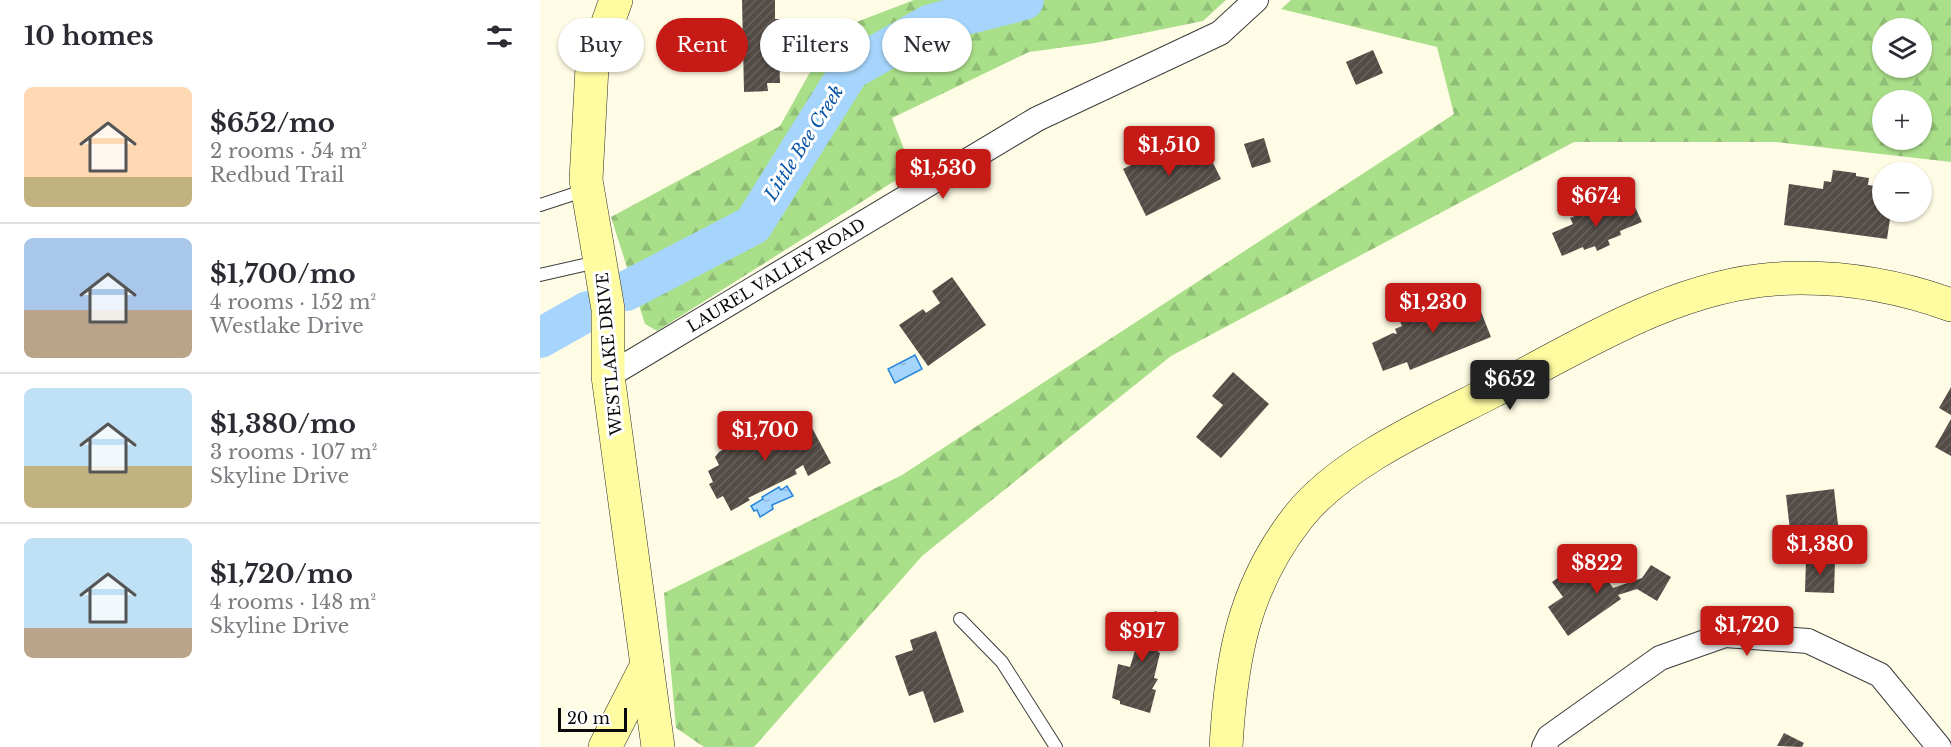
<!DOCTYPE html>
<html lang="en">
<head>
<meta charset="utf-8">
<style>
	:root { --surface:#fff; --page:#f2f2f3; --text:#2b2b33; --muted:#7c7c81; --line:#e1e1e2; --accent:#c51a16 }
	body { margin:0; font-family:"Libre Baskerville",serif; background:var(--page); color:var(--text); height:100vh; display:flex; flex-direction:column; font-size:22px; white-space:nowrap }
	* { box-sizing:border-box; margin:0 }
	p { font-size:20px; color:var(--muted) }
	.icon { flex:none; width:33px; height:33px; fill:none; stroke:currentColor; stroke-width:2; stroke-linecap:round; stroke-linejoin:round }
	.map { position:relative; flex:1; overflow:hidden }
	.details { display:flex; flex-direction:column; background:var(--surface); width:540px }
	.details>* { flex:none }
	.hud { position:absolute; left:18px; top:18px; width:570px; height:54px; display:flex; gap:12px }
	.controls { position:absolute; left:1332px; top:18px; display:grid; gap:12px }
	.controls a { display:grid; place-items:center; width:60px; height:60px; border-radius:50%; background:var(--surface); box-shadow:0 2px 4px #0004; font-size:30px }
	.scale { position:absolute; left:18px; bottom:15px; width:69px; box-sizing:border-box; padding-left:6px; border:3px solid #0a0a0a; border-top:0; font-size:16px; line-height:21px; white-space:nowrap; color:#0a0a0a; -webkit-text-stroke:4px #fff; paint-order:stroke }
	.price { position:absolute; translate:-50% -51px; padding:0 14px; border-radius:6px; background:var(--accent); color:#fff; font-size:20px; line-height:39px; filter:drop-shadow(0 2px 3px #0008) }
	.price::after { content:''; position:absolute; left:50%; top:36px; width:18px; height:14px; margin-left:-9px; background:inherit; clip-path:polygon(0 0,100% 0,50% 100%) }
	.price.current { background:#222; color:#fff }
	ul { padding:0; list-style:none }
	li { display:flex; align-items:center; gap:18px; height:150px; padding:0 24px }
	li+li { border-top:2px solid var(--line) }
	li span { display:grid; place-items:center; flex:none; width:168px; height:120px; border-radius:9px; color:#555 }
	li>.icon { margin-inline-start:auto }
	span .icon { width:72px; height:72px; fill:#fffc; stroke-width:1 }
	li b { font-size:26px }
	h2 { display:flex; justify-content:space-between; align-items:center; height:72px; padding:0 24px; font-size:26px }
	.chip { padding:0 21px; border-radius:27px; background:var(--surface); box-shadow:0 2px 4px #0004; font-size:21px; line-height:54px }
	.chip.current { background:var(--accent); color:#fff }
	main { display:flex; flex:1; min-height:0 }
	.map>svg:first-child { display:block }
	.forest { fill:url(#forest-firs); fill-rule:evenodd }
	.water { fill:url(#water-ripples); stroke:#2585da; stroke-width:1.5 }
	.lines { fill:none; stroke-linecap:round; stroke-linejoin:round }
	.stream { stroke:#2585da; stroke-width:7 }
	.river { stroke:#a5d5fc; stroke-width:40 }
	.building { fill:url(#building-hatch) }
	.lane-casing { stroke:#3d3d3d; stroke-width:14 }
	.street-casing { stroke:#3d3d3d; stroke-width:26 }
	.secondary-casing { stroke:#2c2c2c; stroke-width:34 }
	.lane { stroke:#fff; stroke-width:12 }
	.street { stroke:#fff; stroke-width:24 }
	.secondary { stroke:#fffba1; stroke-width:33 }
	.labels { text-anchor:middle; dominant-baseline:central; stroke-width:6; stroke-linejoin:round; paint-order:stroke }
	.street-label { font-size:16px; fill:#0a0a0a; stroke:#fff }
	.water-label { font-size:18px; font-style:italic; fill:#0956a5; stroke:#fff }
</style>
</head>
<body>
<main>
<section class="details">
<h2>10 homes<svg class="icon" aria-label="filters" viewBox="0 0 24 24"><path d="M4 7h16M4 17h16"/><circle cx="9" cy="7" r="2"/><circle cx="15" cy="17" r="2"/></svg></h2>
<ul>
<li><span style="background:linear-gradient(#ffd9b3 75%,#c2b280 0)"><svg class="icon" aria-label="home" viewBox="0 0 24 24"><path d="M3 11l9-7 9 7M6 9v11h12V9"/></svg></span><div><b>$652/mo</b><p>2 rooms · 54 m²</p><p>Redbud Trail</p></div></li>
<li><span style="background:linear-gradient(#a9c7e8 60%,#b9a48a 0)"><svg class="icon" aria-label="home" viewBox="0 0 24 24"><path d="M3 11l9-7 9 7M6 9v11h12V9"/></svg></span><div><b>$1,700/mo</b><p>4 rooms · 152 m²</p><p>Westlake Drive</p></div></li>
<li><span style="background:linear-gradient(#bfe0f5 65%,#c2b280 0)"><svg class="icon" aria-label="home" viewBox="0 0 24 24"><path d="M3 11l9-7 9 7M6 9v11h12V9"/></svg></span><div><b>$1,380/mo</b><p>3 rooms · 107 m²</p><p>Skyline Drive</p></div></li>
<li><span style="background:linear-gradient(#bfe0f5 75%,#b9a48a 0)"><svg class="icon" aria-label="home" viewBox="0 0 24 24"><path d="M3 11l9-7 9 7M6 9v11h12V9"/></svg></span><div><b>$1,720/mo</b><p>4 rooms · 148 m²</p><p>Skyline Drive</p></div></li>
</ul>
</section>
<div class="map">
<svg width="1411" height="747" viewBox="0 0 1411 747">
	<defs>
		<pattern id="forest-firs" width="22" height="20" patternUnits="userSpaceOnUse" patternTransform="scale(1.5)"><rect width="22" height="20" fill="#aadf8a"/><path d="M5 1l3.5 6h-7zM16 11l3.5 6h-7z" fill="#91be76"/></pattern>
		<pattern id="water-ripples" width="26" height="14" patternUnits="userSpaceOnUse" patternTransform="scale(1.5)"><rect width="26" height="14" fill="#a5d5fc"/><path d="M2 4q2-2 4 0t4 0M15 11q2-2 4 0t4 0" fill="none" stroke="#8db6d7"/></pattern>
		<pattern id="building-hatch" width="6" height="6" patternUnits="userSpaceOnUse" patternTransform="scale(1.5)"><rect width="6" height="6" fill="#534b45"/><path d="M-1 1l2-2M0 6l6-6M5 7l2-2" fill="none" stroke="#67605c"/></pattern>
	</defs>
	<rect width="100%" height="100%" fill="#fffce6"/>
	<!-- forest -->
	<g class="forest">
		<polygon points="374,0 686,0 663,21 555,43 489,52 352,118 372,170 117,331 105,324 71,217 240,126 293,31"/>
		<path d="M751 0H1411V162L1236 142H1034L631 356 382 556 214 747H164L136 728 124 593 362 475 914 114 897 47 741 9ZM1382 28V68H1342V28ZM1382 100V140H1342V100Z"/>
	</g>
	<!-- water -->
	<g class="water">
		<polygon points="375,355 382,369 355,383 348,369"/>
		<polygon points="247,486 253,496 232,505 233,509 220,517 217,510 214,511 211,506 223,499 222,497 239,487 241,490"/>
	</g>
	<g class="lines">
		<!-- stream -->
		<polyline class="stream" points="481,0 481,1"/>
		<!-- river -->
		<g class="river">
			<polyline points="86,291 213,225 310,70 391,24 484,0"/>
			<polyline points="0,338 48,311"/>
		</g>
	</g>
	<!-- building -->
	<g class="building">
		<polygon points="202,0 235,0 235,19 241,19 241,34 254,34 255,51 239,52 240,83 227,83 228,91 204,92"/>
		<polygon points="833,50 843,73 816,85 806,62"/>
		<polygon points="724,138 731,162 712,168 704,144"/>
		<polygon points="644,139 655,162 669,155 681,179 606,216 583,169"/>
		<polygon points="1293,170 1316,173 1316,176 1329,178 1328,185 1342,187 1342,212 1351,212 1347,239 1244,225 1249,184 1283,189 1284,181 1291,182"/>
		<polygon points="1067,202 1071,212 1093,203 1102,222 1080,231 1081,235 1068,240 1070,245 1057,251 1055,246 1044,250 1043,247 1022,256 1012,233 1033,224 1030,218"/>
		<polygon points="412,277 446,325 388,366 359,325 383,309 386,313 400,303 392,291"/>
		<polygon points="934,294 951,337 870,370 867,362 843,371 832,343 853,333 857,334 855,329 862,326 857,314 874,308 877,315"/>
		<polygon points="693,372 729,404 681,458 656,437 683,405 672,396"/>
		<polygon points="1411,387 1411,415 1399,408"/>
		<polygon points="1411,419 1411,456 1395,447"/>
		<polygon points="228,421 234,428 245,422 252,435 271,426 291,463 268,476 263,465 255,470 257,474 208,498 210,500 191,511 183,496 177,499 169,484 173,482 168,471 179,465 175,457 179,452 195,443 196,447 217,436 213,429"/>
		<polygon points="1294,489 1300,542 1252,548 1246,495"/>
		<polygon points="1266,559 1295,560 1294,593 1265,592"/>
		<polygon points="1036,565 1044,578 1059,567 1073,588 1102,578 1111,565 1131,577 1117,601 1097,589 1078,595 1081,599 1028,636 1008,607 1023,597 1012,582"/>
		<polygon points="615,611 638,621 628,644 621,641 618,652 620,653 614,678 618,679 612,689 616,690 610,713 580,704 580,701 572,698 578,664 590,667 595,651 579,646 585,625 606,631"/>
		<polygon points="396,631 424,712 394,723 383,691 369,696 355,656 373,650 370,640"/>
		<polygon points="1244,733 1264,743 1262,747 1237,746"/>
	</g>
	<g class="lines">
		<!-- lane casing -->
		<g class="lane-casing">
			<g id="lane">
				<polyline points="0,205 46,190"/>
				<polyline points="0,275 57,262"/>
				<polyline points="420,619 462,662 516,747"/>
			</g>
		</g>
		<!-- street casing -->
		<g class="street-casing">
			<g id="street">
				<polyline points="68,376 497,119 680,33 716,0"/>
				<polyline points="1004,747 1009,737 1120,658 1185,635 1268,641 1340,675 1399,747"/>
			</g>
		</g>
		<!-- secondary casing -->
		<g class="secondary-casing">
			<g id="secondary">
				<polyline points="76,0 52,67 46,180 68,309 68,376 118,747"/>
				<polyline points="65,747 107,665"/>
				<path d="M686 747C691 659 703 587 759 516 803 461 891 423 953 391 1041 346 1134 286 1235 279 1295 275 1355 285 1411 305"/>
			</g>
		</g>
		<!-- lane -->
		<use href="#lane" class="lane"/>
		<!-- street -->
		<use href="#street" class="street"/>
		<!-- secondary -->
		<use href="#secondary" class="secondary"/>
	</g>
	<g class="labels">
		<!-- street labels -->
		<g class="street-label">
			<text transform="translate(236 275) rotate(-31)">LAUREL VALLEY ROAD</text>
			<text transform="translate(69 354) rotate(-95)">WESTLAKE DRIVE</text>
		</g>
		<!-- water labels -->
		<g class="water-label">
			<text transform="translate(264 143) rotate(-58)">Little Bee Creek</text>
		</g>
	</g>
</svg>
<div class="controls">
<a><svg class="icon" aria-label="layers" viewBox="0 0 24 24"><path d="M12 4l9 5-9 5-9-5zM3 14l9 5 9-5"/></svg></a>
<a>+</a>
<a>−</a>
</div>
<div class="scale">20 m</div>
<b class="price" style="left:629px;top:177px">$1,510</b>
<b class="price" style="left:403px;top:200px">$1,530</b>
<b class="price" style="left:1056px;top:228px">$674</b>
<b class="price" style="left:893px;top:334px">$1,230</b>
<b class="price current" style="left:970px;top:411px">$652</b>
<b class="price" style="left:225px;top:462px">$1,700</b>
<b class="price" style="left:1280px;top:576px">$1,380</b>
<b class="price" style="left:1057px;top:595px">$822</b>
<b class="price" style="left:1207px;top:657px">$1,720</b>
<b class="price" style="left:602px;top:663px">$917</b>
<div class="hud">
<a class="chip">Buy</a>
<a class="chip current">Rent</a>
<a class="chip">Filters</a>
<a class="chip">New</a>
</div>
</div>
</main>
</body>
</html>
